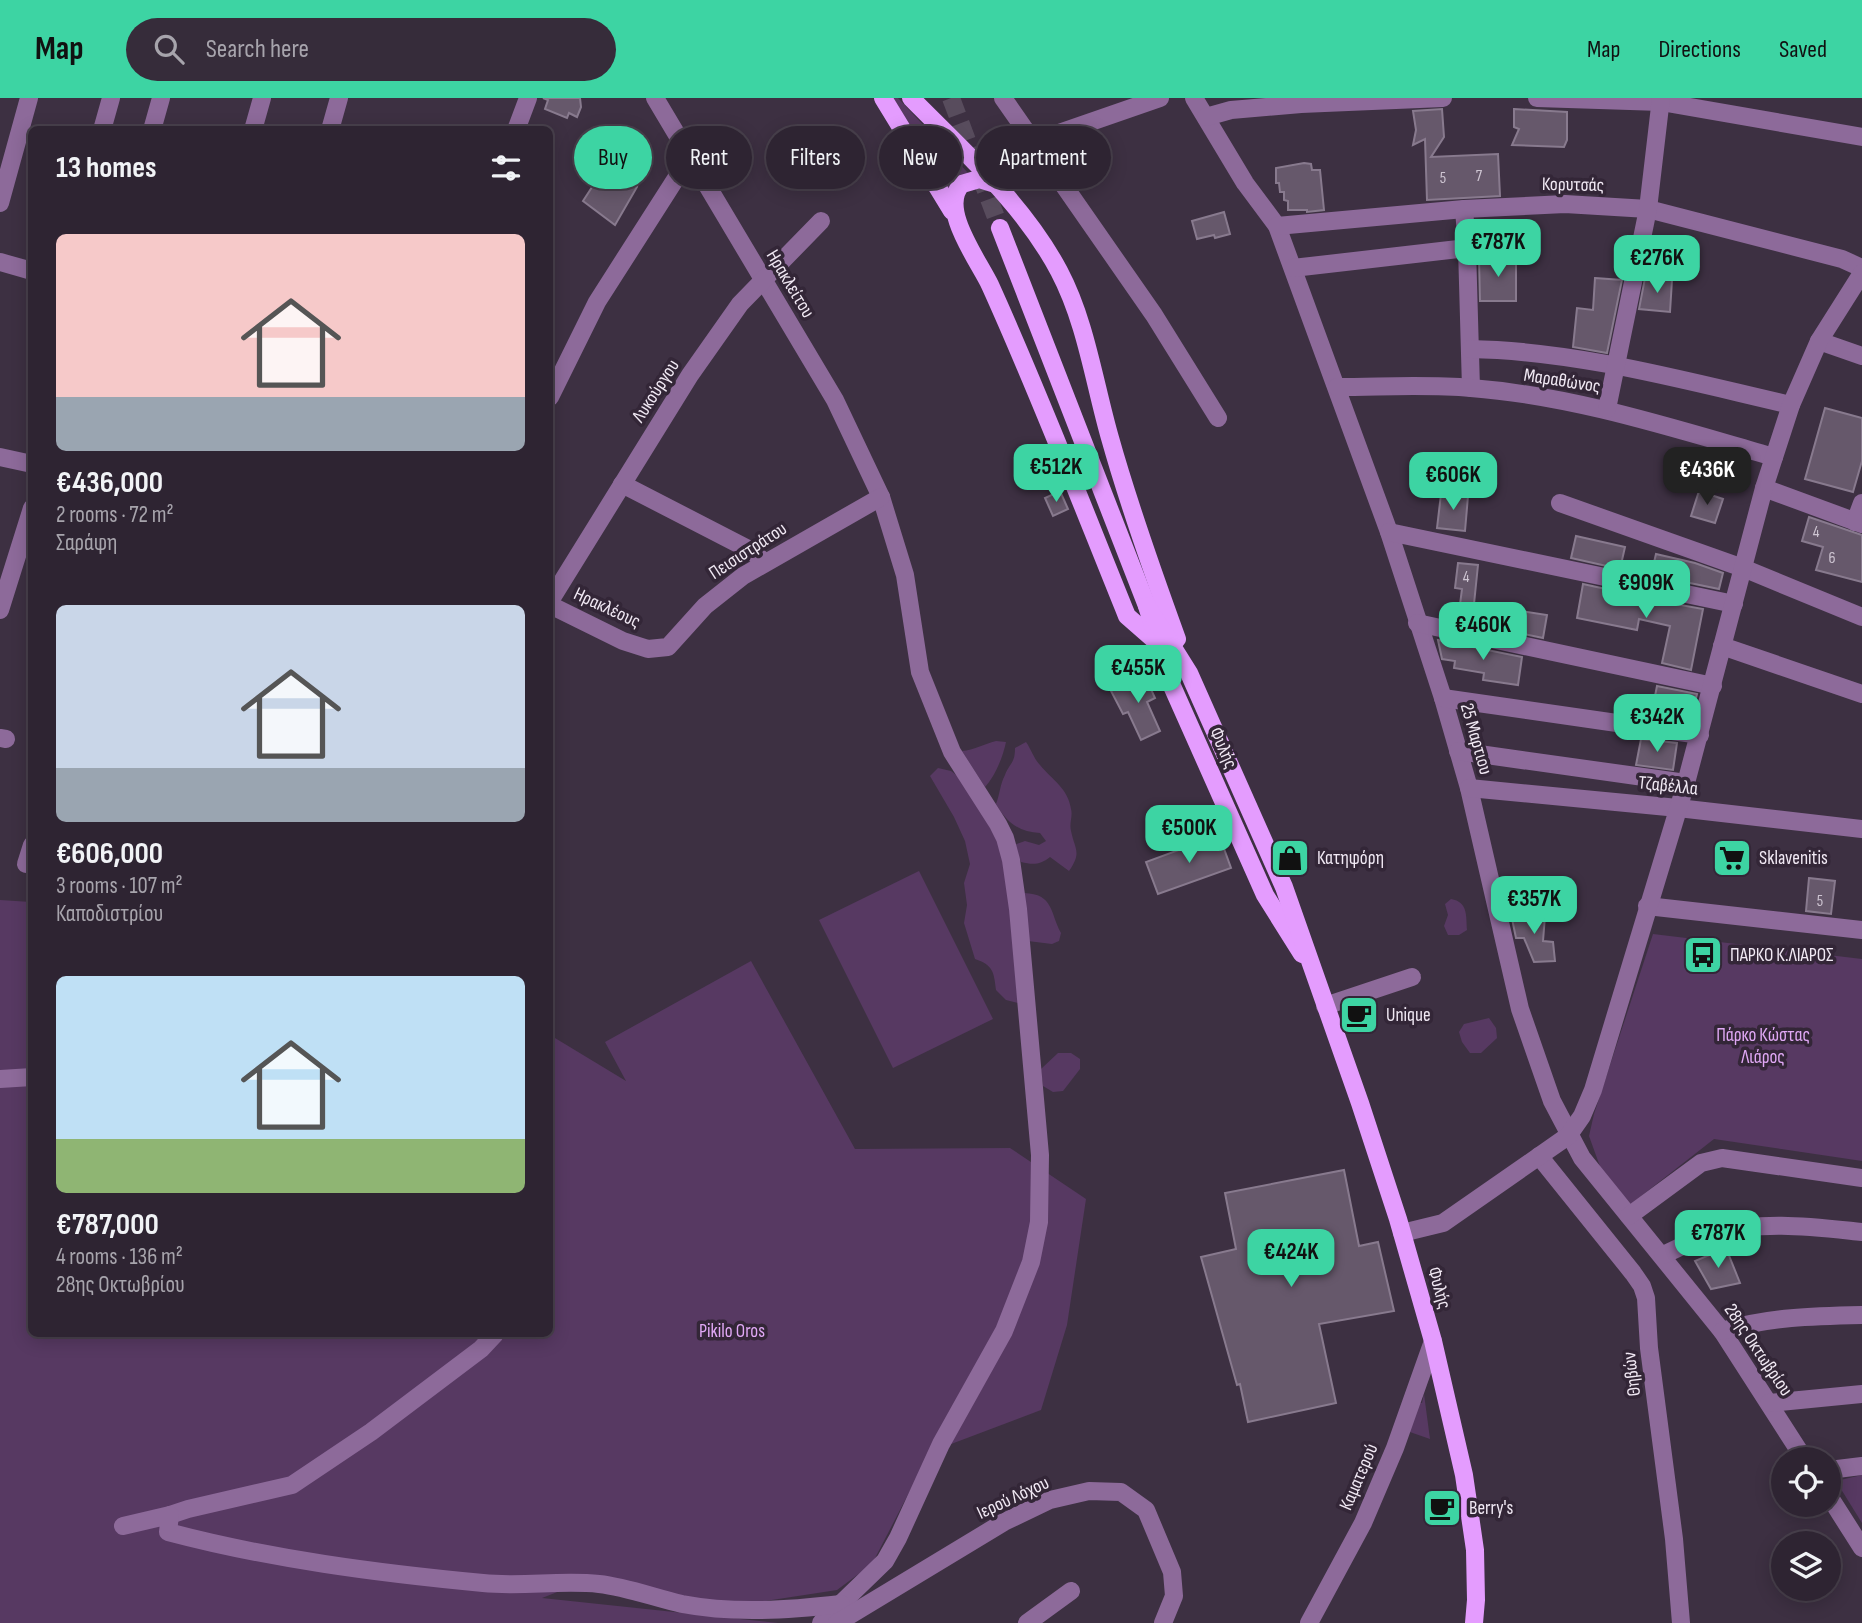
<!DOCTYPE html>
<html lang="en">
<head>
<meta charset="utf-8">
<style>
	:root { --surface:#2e2432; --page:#362c3a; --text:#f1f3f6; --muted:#a7a4ac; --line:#49414d; --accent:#3dd4a3 }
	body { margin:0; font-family:"Sofia Sans Condensed",sans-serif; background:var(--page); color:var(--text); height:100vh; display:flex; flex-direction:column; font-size:26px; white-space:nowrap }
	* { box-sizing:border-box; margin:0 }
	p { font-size:23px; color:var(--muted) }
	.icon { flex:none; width:38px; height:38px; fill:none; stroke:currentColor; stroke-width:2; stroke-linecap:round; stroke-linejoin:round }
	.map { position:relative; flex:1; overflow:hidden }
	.panel { position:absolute; left:28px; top:28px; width:525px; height:1211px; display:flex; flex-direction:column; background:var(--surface); border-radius:10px; box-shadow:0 4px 18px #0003,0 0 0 2px var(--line) }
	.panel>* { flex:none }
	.hud { position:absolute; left:574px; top:28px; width:665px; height:63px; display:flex; gap:14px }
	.controls { position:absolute; left:1771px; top:1349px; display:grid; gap:14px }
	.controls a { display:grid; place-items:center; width:70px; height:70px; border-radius:50%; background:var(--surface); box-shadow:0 4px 18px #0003,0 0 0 2px var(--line); font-size:35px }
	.price { position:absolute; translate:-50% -60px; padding:0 16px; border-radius:14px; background:var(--accent); color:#111; font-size:23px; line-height:46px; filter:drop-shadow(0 2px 4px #0008) }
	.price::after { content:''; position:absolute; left:50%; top:42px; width:21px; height:16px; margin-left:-10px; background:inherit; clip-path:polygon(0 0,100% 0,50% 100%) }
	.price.active { background:#222; color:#fff }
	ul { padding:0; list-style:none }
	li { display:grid; align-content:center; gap:14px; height:371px; padding:0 28px }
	li span { display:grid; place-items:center; height:217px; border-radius:10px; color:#555 }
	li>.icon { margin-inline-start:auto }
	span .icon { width:126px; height:126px; fill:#fffc; stroke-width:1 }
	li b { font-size:30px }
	h2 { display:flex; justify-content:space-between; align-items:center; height:84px; padding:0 28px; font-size:30px }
	.tag { padding:0 24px; border-radius:32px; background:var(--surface); box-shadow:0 4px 18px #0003,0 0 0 2px var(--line); font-size:24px; line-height:63px }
	.tag.active { background:var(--accent); color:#111 }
	header { display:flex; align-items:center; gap:42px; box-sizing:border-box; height:98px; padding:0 35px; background:var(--accent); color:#111 }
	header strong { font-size:33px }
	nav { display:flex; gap:38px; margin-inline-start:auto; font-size:24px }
	.search { width:490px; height:63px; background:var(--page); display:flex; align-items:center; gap:18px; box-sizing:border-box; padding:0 24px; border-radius:38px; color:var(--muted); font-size:26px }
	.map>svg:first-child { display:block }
	.green { fill:#573962 }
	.building { fill:#66586b; stroke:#887a8e; stroke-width:2 }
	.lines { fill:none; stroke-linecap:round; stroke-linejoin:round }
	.major-tunnel { stroke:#584c5d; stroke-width:18; stroke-dasharray:18 9; stroke-linecap:butt }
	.minor { stroke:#8d6a9a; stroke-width:18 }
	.major { stroke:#e49cfe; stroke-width:18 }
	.labels { text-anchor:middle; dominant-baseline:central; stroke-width:7; stroke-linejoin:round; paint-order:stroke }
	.number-label { font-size:16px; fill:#cec5d2 }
	.street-label { font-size:19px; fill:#f1e9f4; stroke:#332637 }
	.poi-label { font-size:19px; fill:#f1e9f4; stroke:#332637; text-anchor:start }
	.park-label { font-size:19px; fill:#e0a8f5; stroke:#332637 }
</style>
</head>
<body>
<header>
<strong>Map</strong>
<div class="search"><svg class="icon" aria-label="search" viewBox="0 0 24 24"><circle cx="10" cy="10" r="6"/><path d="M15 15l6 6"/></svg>Search here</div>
<nav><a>Map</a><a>Directions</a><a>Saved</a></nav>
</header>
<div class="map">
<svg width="1862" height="1525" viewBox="0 0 1862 1525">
	<rect width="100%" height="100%" fill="#3d3042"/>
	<!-- green -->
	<g class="green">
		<polygon points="890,0 898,0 969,76 954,81 947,93"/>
		<path d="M996 643 1006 644C1003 659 995 678 985 689L962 653C974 652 984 646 996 643Z"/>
		<path d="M1026 644C1031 651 1034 661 1040 667 1052 682 1068 690 1071 711 1073 718 1069 725 1071 733 1075 752 1082 754 1069 773L1050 759C1040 767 1033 767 1021 764L1014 747 1025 743 1039 747 1046 743 1040 735C1019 734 1006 724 996 706 1000 696 1000 686 1005 677 1010 664 1015 666 1015 650Z"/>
		<path d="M938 670 951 673 963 682 1001 749 1007 780 1018 905 1006 902 996 892C994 874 993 867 975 861L964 825 967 807 964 785 970 766 965 743 954 719 930 678Z"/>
		<polygon points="919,773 993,921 893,970 819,822"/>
		<path d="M1024 795C1054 796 1050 815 1061 835L1059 843 1052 846 1028 843Z"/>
		<path d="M1451 801C1468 804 1466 817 1467 832L1459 837H1448L1444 828 1448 817 1445 806Z"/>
		<polygon points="0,802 31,804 32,1236 550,1236 550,937 626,983 605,944 751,863 855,1051 1010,1050 1086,1101 1067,1227 1041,1312 930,1354 872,1466 837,1492 753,1505 703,1503 588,1482 542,1500 778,1525 0,1525"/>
		<polygon points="1653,836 1862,861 1862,1063 1714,1041 1631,1106 1602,1074 1589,1038 1594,1016"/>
		<polygon points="1489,920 1496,930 1497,940 1481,955 1470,955 1462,944 1459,934 1464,926"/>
		<polygon points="1058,955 1071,955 1080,961 1080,971 1063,993 1053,994 1043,988 1041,971"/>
		<polygon points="1424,1296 1430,1341 1407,1333 1417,1305 1422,1305"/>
		<polygon points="1862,1377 1862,1425 1836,1383"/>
	</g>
	<!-- building -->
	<g class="building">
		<polygon points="543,0 580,0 581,9 577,19 569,15 567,20 545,11 548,2"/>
		<polygon points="1442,11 1444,39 1431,59 1498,56 1500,98 1427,102 1425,41 1413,47 1416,32 1413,13"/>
		<polygon points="1514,11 1567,14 1567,42 1564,49 1512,47 1519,31 1514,29"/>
		<polygon points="608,36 615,41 617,38 621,42 623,41 627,45 629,45 640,61 635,72 639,78 637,89 615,127 583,103 609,63 593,54 598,41"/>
		<polygon points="1304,65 1311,66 1312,72 1320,72 1324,112 1307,114 1307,112 1288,112 1288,103 1284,102 1284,94 1280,94 1279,85 1276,85 1276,70"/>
		<polygon points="1224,114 1230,136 1215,140 1214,137 1197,141 1192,123"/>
		<polygon points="1479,160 1516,160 1516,203 1480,203"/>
		<polygon points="1595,180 1622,182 1607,255 1573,249 1577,210 1593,212"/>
		<polygon points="1645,180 1672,182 1670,214 1639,211"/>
		<polygon points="1825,310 1862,320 1862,363 1853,394 1805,381"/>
		<polygon points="1060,393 1068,411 1053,418 1045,400"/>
		<polygon points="1699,393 1723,401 1715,425 1691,418"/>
		<polygon points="1441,396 1468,398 1465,433 1437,430"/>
		<polygon points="1809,419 1862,437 1862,484 1816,472 1823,449 1802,443"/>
		<polygon points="1576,438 1625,449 1620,471 1571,460"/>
		<polygon points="1656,456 1695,465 1723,475 1719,491 1651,477"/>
		<polygon points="1458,465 1478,467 1474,506 1547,517 1543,540 1458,522 1462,491 1455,490"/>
		<polygon points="1583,486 1615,493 1614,495 1703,511 1691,572 1662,565 1670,528 1639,521 1637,532 1577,520"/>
		<polygon points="1438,542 1522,559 1518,587 1483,582 1484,575 1454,570 1455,563 1442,561"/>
		<polygon points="1144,576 1155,600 1147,604 1160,633 1141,642 1128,614 1123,616 1111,593"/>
		<polygon points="1657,588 1697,596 1690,624 1651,618"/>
		<polygon points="1641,641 1677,645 1673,672 1636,667"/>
		<polygon points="1219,737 1231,770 1158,796 1146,764"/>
		<polygon points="1809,780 1835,783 1831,816 1806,813"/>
		<polygon points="1511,816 1545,818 1543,843 1553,844 1555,863 1534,864 1524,840 1516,840"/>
		<polygon points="1344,1072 1359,1148 1378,1144 1394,1213 1319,1226 1336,1305 1248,1324 1240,1286 1237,1287 1201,1159 1236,1151 1225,1095"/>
		<polygon points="1726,1150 1740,1185 1711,1191 1695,1163"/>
	</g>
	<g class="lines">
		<!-- major-tunnel -->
		<polyline class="major-tunnel" points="951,0 1000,130"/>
		<!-- minor -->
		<g class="minor">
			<polyline points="655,0 835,302 881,399 905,477 920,574 952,654 998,726 1005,740 1011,762 1018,811 1040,1057 1039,1124 1031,1164 1004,1233 941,1346 898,1440 885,1463 821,1525"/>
			<polyline points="1003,0 1154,217 1218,320"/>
			<polyline points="1194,0 1245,85 1277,128 1389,434 1443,600 1469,690 1520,911 1552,1003 1582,1060 1722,1233 1805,1362"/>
			<polyline points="1537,0 1661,4 1862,39"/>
			<polyline points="1206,19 1231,12 1301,6 1443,0"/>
			<polyline points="102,32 111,0"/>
			<polyline points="152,32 161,0"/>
			<polyline points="253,32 262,0"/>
			<polyline points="330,32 339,0"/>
			<polyline points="516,32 528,0"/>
			<polyline points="1033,44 1160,0"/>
			<polyline points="0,105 29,0"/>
			<polyline points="1464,111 1467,150 1471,290"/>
			<polyline points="1277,128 1464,111 1565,106 1648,111 1842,161 1862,170"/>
			<polyline points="0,164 32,173"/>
			<polyline points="1293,170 1467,150"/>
			<polyline points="1819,243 1862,258"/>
			<path d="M1470 251C1579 253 1686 283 1791 307"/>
			<path d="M1337 289C1382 289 1427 286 1471 290 1575 298 1675 331 1774 359"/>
			<polyline points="550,299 597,204 689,60"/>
			<polyline points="1607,311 1648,111 1661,0"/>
			<polyline points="0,359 32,366"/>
			<polyline points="622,386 752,453 764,464"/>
			<polyline points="1764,390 1862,426"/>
			<polyline points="1560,405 1743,470 1862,519"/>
			<polyline points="1855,424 1862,405"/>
			<polyline points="1389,434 1734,506"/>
			<polyline points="550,503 690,277 740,206 821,123"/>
			<polyline points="550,507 623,543 648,551 668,549 705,508 743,478 881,399"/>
			<polyline points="0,512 32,410"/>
			<polyline points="1417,525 1713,588"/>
			<polyline points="1722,548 1862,596"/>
			<polyline points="1443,600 1700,637"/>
			<polyline points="0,640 6,641"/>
			<polyline points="1458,653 1686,685"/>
			<polyline points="1469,690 1678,710 1862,731"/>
			<polyline points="26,766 32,747"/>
			<polyline points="1647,808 1862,832"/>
			<polyline points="1325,908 1412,879"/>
			<polyline points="0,981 32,979"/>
			<polyline points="1539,1058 1633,1175 1642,1188 1646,1200 1649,1250 1674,1441 1681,1525"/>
			<polyline points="1629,1118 1701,1065 1722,1060 1862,1080"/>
			<polyline points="1402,1135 1443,1125 1568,1038 1582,1018 1593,992 1686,685 1764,390 1791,307 1819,243 1862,175"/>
			<path d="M1663 1157C1679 1150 1696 1140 1714 1136 1762 1122 1813 1129 1862 1134"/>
			<path d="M1722 1233C1767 1219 1815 1218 1862 1217"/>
			<polyline points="1769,1305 1862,1296"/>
			<polyline points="1829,1372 1862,1368"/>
			<polyline points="1829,1398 1862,1450"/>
			<polyline points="170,1417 188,1411 292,1387 371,1334 481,1251 495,1236"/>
			<path d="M123 1428 170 1417 168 1434C270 1461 377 1475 483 1485 521 1489 561 1482 599 1486 627 1489 655 1500 682 1506 735 1516 789 1512 841 1506"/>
			<polyline points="837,1525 1004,1424 1050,1402 1089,1393 1121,1394 1146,1412 1172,1474 1174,1498 1163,1525"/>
			<polyline points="1027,1525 1071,1493"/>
			<polyline points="1309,1525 1363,1425 1395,1350 1433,1243"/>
		</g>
		<!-- major -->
		<g class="major">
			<polyline points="883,0 952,113"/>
			<path d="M911 0C963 53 1023 105 1059 173 1086 224 1094 284 1110 340 1129 408 1153 475 1177 541"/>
			<path d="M995 86 979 81 962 86C938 109 978 162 990 187 1039 295 1082 407 1127 518L1159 546"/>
			<polyline points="1000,130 1147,508 1172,588 1265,797 1302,856"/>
			<polyline points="1147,508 1189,575 1284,789 1360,1005 1398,1121 1433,1243 1464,1377 1475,1452 1476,1502 1474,1525"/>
		</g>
	</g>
	<!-- icons -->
	<defs>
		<g id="shop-square" transform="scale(2.0125)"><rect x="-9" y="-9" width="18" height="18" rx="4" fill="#3dd4a3" stroke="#332637"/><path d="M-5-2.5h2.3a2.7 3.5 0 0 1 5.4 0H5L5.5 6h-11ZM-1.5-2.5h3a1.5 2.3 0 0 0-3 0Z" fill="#111"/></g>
		<g id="supermarket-square" transform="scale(2.0125)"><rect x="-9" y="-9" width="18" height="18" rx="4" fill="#3dd4a3" stroke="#332637"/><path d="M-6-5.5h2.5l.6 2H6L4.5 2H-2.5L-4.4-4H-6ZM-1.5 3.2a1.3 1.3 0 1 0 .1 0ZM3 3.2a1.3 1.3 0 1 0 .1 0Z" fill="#111"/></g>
		<g id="bus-square" transform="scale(2.0125)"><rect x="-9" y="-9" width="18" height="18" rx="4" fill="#3dd4a3" stroke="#332637"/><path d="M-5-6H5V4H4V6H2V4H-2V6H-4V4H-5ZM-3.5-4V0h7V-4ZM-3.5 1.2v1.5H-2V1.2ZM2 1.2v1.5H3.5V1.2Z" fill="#111"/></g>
		<g id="cafe-square" transform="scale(2.0125)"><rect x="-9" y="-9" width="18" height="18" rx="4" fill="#3dd4a3" stroke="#332637"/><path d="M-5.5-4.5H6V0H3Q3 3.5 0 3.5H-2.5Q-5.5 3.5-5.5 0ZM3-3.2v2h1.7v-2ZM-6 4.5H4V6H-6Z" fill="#111"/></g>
	</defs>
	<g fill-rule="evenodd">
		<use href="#shop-square" x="1290" y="760"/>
		<use href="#supermarket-square" x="1732" y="760"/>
		<use href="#bus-square" x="1703" y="857"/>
		<use href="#cafe-square" x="1359" y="917"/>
		<use href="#cafe-square" x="1442" y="1410"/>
	</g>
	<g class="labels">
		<!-- number labels -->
		<g class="number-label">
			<text x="1479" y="78">7</text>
			<text x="1443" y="80">5</text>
			<text x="1816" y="434">4</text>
			<text x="1832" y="460">6</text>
			<text x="1466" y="479">4</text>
			<text x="1820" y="803">5</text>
		</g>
		<!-- street labels -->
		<g class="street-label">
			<text transform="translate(1573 87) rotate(1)">Κορυτσάς</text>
			<text transform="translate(790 186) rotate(59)">Ηρακλείτου</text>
			<text transform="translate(1562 283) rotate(9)">Μαραθώνος</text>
			<text transform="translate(656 293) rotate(-57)">Λυκούργου</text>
			<text transform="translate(748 453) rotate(-33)">Πεισιστράτου</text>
			<text transform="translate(607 510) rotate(25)">Ηρακλέους</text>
			<text transform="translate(1476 641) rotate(74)">25 Μαρτιου</text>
			<text transform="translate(1223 650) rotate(66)">Φυλής</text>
			<text transform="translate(1668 688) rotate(6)">Τζαβέλλα</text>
			<text transform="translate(1439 1190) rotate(74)">Φυλής</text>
			<text transform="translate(1758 1252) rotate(56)">28ης Οκτωβρίου</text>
			<text transform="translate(1632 1276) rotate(-97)">Θηβών</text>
			<text transform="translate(1359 1379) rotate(-67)">Καματερού</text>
			<text transform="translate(1013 1400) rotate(-25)">Ιερού Λόχου</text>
		</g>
		<!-- poi labels -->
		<g class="poi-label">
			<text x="1317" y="760">Κατηφόρη</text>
			<text x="1759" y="760">Sklavenitis</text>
			<text x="1730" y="857">ΠΑΡΚΟ Κ.ΛΙΑΡΟΣ</text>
			<text x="1386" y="917">Unique</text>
			<text x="1469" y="1410">Berry's</text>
		</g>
		<!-- park labels -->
		<g class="park-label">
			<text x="1763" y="937">Πάρκο Κώστας<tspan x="1763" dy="22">Λιάρος</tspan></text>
			<text x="732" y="1233">Pikilo Oros</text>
		</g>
	</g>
</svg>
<div class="controls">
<a><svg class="icon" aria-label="locate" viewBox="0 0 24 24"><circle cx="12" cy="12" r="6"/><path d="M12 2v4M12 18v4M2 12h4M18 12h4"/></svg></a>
<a><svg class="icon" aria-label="layers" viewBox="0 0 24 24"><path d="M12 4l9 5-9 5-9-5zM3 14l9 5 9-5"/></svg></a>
</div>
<b class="price" style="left:1498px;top:181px">€787K</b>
<b class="price" style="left:1657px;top:197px">€276K</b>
<b class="price" style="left:1056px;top:406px">€512K</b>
<b class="price active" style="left:1707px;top:409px">€436K</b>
<b class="price" style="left:1453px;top:414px">€606K</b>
<b class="price" style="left:1646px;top:522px">€909K</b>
<b class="price" style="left:1483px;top:564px">€460K</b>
<b class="price" style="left:1138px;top:607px">€455K</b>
<b class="price" style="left:1657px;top:656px">€342K</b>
<b class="price" style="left:1189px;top:767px">€500K</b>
<b class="price" style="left:1534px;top:838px">€357K</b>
<b class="price" style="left:1718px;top:1172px">€787K</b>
<b class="price" style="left:1291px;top:1191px">€424K</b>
<div class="hud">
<a class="tag active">Buy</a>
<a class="tag">Rent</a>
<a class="tag">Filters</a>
<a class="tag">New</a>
<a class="tag">Apartment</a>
</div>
<section class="panel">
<h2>13 homes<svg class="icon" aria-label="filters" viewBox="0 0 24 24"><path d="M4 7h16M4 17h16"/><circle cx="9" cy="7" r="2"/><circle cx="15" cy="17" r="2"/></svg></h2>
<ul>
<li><span style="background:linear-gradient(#f6c9c9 75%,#9aa5b1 0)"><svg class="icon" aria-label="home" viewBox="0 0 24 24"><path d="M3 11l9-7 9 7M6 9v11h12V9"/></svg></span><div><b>€436,000</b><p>2 rooms · 72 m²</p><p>Σαράφη</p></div></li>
<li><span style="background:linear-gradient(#c9d6e8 75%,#9aa5b1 0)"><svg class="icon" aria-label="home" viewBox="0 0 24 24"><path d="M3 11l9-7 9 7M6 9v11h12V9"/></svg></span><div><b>€606,000</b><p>3 rooms · 107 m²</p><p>Καποδιστρίου</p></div></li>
<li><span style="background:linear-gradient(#bfe0f5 75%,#8fb573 0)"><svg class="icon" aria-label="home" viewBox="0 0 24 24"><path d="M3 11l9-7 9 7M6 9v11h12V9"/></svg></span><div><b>€787,000</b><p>4 rooms · 136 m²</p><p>28ης Οκτωβρίου</p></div></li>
</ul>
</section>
</div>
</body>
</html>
